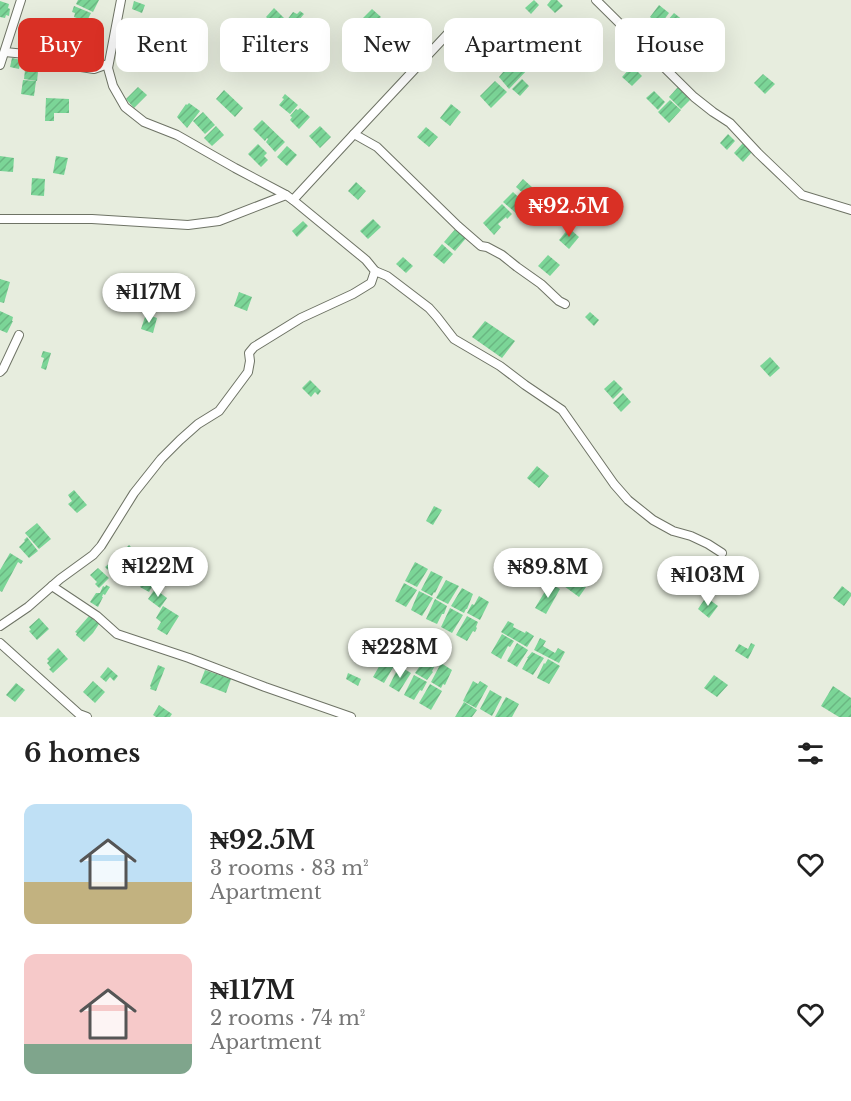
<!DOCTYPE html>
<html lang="en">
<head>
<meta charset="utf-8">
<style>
	:root { --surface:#fff; --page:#f6f6f6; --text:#222; --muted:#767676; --accent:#d93025 }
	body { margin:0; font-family:"Libre Baskerville",serif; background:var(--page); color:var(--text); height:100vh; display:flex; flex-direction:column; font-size:22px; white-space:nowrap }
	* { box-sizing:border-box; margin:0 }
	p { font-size:20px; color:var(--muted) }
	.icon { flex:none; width:33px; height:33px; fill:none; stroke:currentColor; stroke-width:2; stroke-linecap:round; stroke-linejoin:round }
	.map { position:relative; height:717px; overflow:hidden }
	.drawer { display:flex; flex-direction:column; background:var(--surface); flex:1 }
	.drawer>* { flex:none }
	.banner { position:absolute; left:18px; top:18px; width:816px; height:54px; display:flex; gap:12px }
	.price { position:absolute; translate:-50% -51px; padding:0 14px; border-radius:21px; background:#fff; color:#222; font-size:20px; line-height:39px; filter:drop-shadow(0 2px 3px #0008) }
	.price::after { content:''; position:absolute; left:50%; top:36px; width:18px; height:14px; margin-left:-9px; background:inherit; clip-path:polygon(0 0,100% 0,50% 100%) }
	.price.current { background:var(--accent); color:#fff }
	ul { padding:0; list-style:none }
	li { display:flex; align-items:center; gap:18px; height:150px; padding:0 24px }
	li span { display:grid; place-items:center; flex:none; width:168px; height:120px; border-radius:12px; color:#555 }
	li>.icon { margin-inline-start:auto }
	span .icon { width:72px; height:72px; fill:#fffc; stroke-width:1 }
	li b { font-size:26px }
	h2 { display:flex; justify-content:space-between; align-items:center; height:72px; padding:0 24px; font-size:26px }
	.tag { padding:0 21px; border-radius:12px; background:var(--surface); box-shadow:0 6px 24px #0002; font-size:21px; line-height:54px }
	.tag.current { background:var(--accent); color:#fff }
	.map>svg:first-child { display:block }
	.building { fill:url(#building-hatch) }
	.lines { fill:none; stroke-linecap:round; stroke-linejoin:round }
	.street-casing { stroke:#6e7365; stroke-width:10 }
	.street { stroke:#fff; stroke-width:8 }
</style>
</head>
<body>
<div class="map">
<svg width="851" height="717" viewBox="0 0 851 717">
	<defs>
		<pattern id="building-hatch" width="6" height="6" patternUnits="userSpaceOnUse" patternTransform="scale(1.5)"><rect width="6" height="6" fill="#7bd597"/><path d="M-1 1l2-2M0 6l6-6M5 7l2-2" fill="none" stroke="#6ab782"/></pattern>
	</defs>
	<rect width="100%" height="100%" fill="#e7edde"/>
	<!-- building -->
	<g class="building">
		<polygon points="78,0 99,0 93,12 76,4"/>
		<polygon points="534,0 539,5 531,14 525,8"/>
		<polygon points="551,0 557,0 563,6 555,13 547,5"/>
		<polygon points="0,1 9,4 8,8 10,9 9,16 6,15 5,18 0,17"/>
		<polygon points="134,1 145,5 142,13 132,9"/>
		<polygon points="659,5 669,13 660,25 650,17"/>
		<polygon points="74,6 91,13 87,21 85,21 84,22 88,24 79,44 72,41 78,26 76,25 78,21 82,20 74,17 75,13 72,12"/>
		<polygon points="274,8 285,19 277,27 266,17"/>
		<polygon points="372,9 381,17 365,32 357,24"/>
		<polygon points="300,11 304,14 294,26 287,20 293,12 297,14"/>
		<polygon points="674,13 684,21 670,38 660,29"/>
		<polygon points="409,18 419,29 413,35 415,38 411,43 399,32 401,29 400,28"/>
		<polygon points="382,19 392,29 388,34 389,35 382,43 380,41 376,46 375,44 373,46 368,41 369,41 367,39 368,38 365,35"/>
		<polygon points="558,21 565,28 554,39 547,32"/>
		<polygon points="686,25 699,36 692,44 680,33"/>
		<polygon points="303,31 315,41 307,52 294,43"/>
		<polygon points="683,38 691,45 680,56 672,49"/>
		<polygon points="234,41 246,52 236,65 223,54"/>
		<polygon points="405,41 416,52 405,63 394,52"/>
		<polygon points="575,48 586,59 575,70 564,59"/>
		<polygon points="497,50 505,59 492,72 484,64"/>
		<polygon points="516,56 529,68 509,89 499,77"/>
		<polygon points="12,58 21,60 19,69 10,67"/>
		<polygon points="26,61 39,63 37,81 24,79"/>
		<polygon points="632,66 642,76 632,86 622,77"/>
		<polygon points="763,74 775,84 765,94 754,83"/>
		<polygon points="522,79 529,86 520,96 512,89"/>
		<polygon points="23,80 36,81 34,96 21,94"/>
		<polygon points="495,81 507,92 491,108 480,96"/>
		<polygon points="138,87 147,95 134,108 126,99"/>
		<polygon points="678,87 690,100 681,109 669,97"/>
		<polygon points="224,90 243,108 235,117 216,99"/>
		<polygon points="654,91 665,102 658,110 646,98"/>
		<polygon points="285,94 298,105 290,114 279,105 284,99 282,98"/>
		<polygon points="46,98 69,99 69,113 54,113 54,121 45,121"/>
		<polygon points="670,100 681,110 669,123 658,112"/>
		<polygon points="189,103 200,111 187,128 177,117 186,104 187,105"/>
		<polygon points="451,104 461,112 450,126 440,118"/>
		<polygon points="300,108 310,117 299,129 290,120 292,117 290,116 296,109 298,110"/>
		<polygon points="203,112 215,125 205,134 193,121"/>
		<polygon points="262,120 285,142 275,152 266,142 268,139 267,138 265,141 253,129"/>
		<polygon points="216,126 224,135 212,146 204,138"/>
		<polygon points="320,126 331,137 320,148 309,136"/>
		<polygon points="426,127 438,137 429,147 417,137"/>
		<polygon points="728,134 735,141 727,150 720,143"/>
		<polygon points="743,143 752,152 743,162 734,153"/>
		<polygon points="258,144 267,153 264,156 268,160 261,167 248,154"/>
		<polygon points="287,146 297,155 287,166 277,157"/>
		<polygon points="0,156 14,158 13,172 0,171"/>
		<polygon points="56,156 68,158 64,175 53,173"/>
		<polygon points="32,178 45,179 44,196 31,195"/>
		<polygon points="523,179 533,188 526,196 516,187"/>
		<polygon points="356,182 366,191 358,200 348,191"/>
		<polygon points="513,192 525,203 516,213 503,202"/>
		<polygon points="502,204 512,214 507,219 506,217 498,224 501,227 494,235 483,223"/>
		<polygon points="373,219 381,227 368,239 360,231"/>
		<polygon points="303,221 308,226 297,237 292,231"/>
		<polygon points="457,227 467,237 455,251 444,242"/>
		<polygon points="569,228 579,237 569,249 559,240"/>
		<polygon points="442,244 453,254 444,264 433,255"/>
		<polygon points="548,255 560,265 550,276 538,266"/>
		<polygon points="403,257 413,266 406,273 396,264"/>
		<polygon points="0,279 10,282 4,303 0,302"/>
		<polygon points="239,292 252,297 247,311 234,306"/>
		<polygon points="0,311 13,317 12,321 13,321 7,333 0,330"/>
		<polygon points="590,312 599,320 594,326 585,317"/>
		<polygon points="146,314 157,318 153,333 141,329"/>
		<polygon points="485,321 515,341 502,358 472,337"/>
		<polygon points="43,351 51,353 46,370 41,368 44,358 41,357"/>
		<polygon points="770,357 780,368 770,377 760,366"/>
		<polygon points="310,380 321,391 318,395 315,392 311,397 302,388"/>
		<polygon points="614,380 623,389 613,399 604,389"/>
		<polygon points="623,393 631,402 621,412 613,403"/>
		<polygon points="537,466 549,476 539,488 527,478"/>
		<polygon points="74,490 87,505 77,513 68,504 72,501 68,495"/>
		<polygon points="434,506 442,510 433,525 426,521"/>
		<polygon points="37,523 51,539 39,549 25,533"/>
		<polygon points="27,537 38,551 29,558 19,547 25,541 24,540"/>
		<polygon points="129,545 137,553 127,563 119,555"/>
		<polygon points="10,553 23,561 21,564 18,562 2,592 0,591 0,570"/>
		<polygon points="117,557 125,565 114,576 105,567"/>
		<polygon points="415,562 428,569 417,587 405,581"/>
		<polygon points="564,564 570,569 567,573 586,587 579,597 553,578"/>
		<polygon points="154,567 159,570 157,573 159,575 149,592 140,587 151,570 152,570"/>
		<polygon points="98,568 109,578 99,588 95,584 97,582 90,575"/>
		<polygon points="431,571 443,577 435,593 434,592 432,596 421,590"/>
		<polygon points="446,580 459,586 448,604 436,598"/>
		<polygon points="404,583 417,590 406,607 395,601"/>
		<polygon points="550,583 560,589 546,614 535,608"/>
		<polygon points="106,585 110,587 105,595 103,594 102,597 103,597 98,607 90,602 96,593 100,593 103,586 105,587"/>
		<polygon points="842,586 851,593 851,596 844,606 833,598"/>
		<polygon points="462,588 473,594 467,609 466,609 464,613 451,606"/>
		<polygon points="155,589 167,598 160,608 148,599"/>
		<polygon points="419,591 433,598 422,616 411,610"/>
		<polygon points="479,596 489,602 480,620 467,613 472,604 474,605"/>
		<polygon points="706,597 718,606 709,618 698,609"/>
		<polygon points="435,599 447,606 444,614 442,614 437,624 426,619"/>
		<polygon points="163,606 179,616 167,635 157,629 161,622 156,618"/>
		<polygon points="450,608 463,615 452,633 441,627"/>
		<polygon points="89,616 99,624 93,633 84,642 76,635 77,633 75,632"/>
		<polygon points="467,616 478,622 476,627 477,628 475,632 473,631 467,641 456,635"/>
		<polygon points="39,618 49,629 37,640 29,631 31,630 29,627"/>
		<polygon points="508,621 514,624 513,627 525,633 526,631 534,636 527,647 501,632"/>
		<polygon points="380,630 391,636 384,650 383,649 381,654 369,647"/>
		<polygon points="502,634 514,641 510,647 508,646 501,659 491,653"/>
		<polygon points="395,638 406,645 401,655 402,656 399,660 398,659 384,683 373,677 381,663 380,662"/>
		<polygon points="540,638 546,641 543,646 555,653 558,648 565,652 559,663 534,650"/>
		<polygon points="517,643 528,650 517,667 507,661"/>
		<polygon points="751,643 755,645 748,659 735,651 739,644 748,649"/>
		<polygon points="58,648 68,659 53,673 49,669 51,668 47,663 49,661 47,659"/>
		<polygon points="532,652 544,658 533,675 522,669 528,658 527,658"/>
		<polygon points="427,656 437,662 432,671 433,672 427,680 415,673"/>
		<polygon points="548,659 560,666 549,684 537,678 544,663 545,664"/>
		<polygon points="441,663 452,670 445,685 443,684 441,688 431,682"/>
		<polygon points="158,665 165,668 156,691 150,689 151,687 150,686"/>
		<polygon points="399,666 411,673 399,692 389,686"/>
		<polygon points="108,667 118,676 114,681 110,677 106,682 100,677"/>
		<polygon points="205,670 231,679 226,693 200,683"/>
		<polygon points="348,673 361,679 358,686 346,679"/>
		<polygon points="414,675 427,682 422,691 420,690 414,700 404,695"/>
		<polygon points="714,675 728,685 717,697 704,688"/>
		<polygon points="93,681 105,692 95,703 83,692"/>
		<polygon points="473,681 478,684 480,681 488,686 476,708 463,701"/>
		<polygon points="16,683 25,690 15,702 6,695"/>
		<polygon points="430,684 442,691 431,710 419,703"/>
		<polygon points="833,686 851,698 851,717 839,717 821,706"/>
		<polygon points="490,690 502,697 492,716 480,709"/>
		<polygon points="506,697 519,704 512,717 495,717"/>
		<polygon points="464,702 477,710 472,717 455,717"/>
		<polygon points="159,705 172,714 170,717 156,717 153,715"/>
	</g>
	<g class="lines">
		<!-- street casing -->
		<g class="street-casing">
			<g id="street">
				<polyline points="121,0 108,68 113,86 125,107 144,122 177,135 235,168 286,195"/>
				<polyline points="596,0 694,97 713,112 730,123 758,153 802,195 851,210"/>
				<polyline points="455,26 354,134 377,147 458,226 481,246 487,247 502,255 517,267 541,284 559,301 565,304"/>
				<polyline points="5,52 66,58 81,67 94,69 108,64"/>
				<polyline points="0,65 21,0"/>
				<polyline points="0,219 92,219 188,225 219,221 286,195 293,200 354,134"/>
				<polyline points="375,271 387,276 429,308 437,317 454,339 500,366 525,385 562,410 614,484 628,500 653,520 673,531 691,536 708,544 722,553"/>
				<polyline points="0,372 3,369 19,335"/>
				<polyline points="52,586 97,616 117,634 189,658 265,687 351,717"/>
				<polyline points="0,626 28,607 60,579 93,555 101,546 134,493 161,459 180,440 198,424 219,411 248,372 250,361 249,353 254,347 301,318 353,294 371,283 375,271 366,260 293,200"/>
				<polyline points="0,643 79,714 87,717"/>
			</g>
		</g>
		<!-- street -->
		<use href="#street" class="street"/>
	</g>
</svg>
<b class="price current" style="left:569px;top:238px">₦92.5M</b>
<b class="price" style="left:149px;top:324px">₦117M</b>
<b class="price" style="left:158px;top:598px">₦122M</b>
<b class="price" style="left:548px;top:599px">₦89.8M</b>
<b class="price" style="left:708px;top:607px">₦103M</b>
<b class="price" style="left:400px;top:679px">₦228M</b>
<div class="banner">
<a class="tag current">Buy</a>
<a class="tag">Rent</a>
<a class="tag">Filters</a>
<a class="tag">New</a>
<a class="tag">Apartment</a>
<a class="tag">House</a>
</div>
</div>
<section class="drawer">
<h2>6 homes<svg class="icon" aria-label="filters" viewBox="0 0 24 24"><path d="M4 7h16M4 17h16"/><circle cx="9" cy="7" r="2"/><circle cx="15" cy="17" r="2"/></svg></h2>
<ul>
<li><span style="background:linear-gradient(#bfe0f5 65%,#c2b280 0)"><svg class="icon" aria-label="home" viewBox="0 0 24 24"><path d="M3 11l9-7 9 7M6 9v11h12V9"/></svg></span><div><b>₦92.5M</b><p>3 rooms · 83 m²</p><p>Apartment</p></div><svg class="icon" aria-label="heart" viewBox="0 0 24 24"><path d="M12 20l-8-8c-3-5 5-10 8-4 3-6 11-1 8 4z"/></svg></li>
<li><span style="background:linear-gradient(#f6c9c9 75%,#7fa58c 0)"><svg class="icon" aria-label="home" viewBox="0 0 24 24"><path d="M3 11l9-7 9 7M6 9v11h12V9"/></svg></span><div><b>₦117M</b><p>2 rooms · 74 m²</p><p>Apartment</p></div><svg class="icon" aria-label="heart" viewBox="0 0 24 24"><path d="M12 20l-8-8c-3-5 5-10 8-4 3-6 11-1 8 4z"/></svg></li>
</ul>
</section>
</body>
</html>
